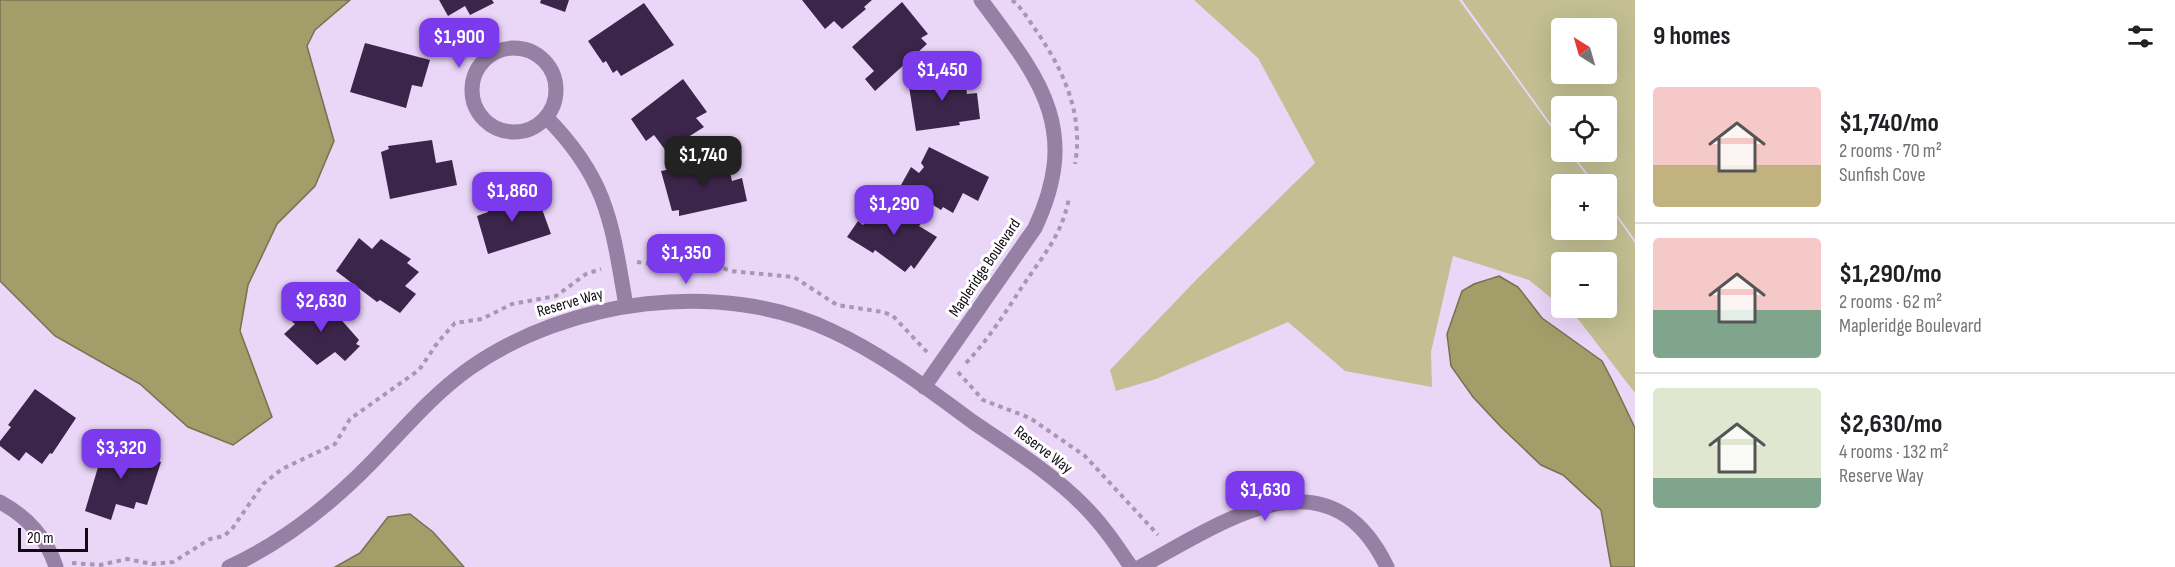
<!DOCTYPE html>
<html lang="en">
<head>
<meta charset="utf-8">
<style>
	:root { --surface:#fff; --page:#f2f2f2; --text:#202124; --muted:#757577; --line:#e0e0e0; --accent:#7c3aed }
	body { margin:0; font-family:"Sofia Sans Condensed",sans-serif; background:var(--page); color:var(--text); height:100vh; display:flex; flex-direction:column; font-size:22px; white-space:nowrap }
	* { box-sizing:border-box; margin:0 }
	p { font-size:20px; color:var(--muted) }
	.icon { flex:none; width:33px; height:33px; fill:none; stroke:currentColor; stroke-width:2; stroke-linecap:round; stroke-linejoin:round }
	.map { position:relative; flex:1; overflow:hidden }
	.panel { display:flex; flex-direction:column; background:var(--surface); width:540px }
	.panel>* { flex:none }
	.needle { width:39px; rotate:323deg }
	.buttons { position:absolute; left:1551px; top:18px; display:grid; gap:12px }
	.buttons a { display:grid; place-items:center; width:66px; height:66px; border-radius:6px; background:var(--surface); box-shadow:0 6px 24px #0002; font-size:30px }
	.scale { position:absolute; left:18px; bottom:15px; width:70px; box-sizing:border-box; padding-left:6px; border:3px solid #100a14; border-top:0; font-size:16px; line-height:21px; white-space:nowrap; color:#100a14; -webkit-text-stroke:4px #fff; paint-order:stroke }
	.price { position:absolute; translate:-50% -51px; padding:0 14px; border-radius:12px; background:var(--accent); color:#fff; font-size:20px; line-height:39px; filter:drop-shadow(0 2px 3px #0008) }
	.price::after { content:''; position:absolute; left:50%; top:36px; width:18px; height:14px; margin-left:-9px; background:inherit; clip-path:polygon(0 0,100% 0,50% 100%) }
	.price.on { background:#222; color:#fff }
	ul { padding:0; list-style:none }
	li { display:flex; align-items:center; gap:18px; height:150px; padding:0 18px }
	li+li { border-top:2px solid var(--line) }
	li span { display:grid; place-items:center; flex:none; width:168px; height:120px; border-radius:6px; color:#555 }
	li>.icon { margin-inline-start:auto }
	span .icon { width:72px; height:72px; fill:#fffc; stroke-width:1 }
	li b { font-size:26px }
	h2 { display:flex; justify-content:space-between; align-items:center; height:72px; padding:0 18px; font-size:26px }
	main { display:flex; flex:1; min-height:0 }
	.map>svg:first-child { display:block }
	.green { fill:#c3bf93; fill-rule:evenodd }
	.water { fill:#a29d69; stroke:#767150; stroke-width:1.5 }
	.building { fill:#3c254a }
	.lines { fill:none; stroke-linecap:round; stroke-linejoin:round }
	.path { stroke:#a797b1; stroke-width:4; stroke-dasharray:4.5 4.5; stroke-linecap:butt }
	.street { stroke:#9680a4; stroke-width:15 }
	.labels { text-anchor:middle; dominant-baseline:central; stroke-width:6; stroke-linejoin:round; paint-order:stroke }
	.street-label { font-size:16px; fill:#100a14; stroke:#fff }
</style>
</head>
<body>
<main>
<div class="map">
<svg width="1635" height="567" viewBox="0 0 1635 567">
	<rect width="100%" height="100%" fill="#ead6f7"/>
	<!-- green -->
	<g class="green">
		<polygon points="1194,0 1459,0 1561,141 1562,152 1569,152 1593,184 1562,184 1562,230 1606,230 1607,203 1635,243 1635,393 1578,319 1564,308 1606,308 1606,262 1562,262 1561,306 1529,280 1453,256 1431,352 1432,387 1345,371 1288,322 1156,379 1116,391 1110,370 1196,280 1315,163 1258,58"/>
		<path d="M1462 0H1635V240L1607 201 1606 184H1595L1571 152H1606V106H1562L1561 138ZM1562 28H1606V74H1562Z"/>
	</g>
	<!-- water -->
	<g class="water">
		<polygon points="0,0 350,0 315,30 307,46 334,141 315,186 277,224 248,285 240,331 272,417 233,445 188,427 140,384 55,336 0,281"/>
		<polygon points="1499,276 1518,287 1542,318 1602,361 1613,382 1635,428 1635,567 1611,567 1601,510 1563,475 1541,465 1501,427 1473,397 1451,366 1447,334 1462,291 1474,284"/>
		<polygon points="410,514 433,532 464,567 335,567 360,553 388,517"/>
	</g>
	<!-- building -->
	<g class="building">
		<polygon points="439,0 492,0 494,3 470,15 465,6 448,16"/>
		<polygon points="541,0 569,0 565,12 540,3"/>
		<polygon points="802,0 872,0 864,7 866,9 842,29 834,21 825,29"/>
		<polygon points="902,2 928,34 921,38 927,44 875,91 865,79 874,71 852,47"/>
		<polygon points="644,3 674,45 621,76 617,70 613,73 606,61 603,63 588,41"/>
		<polygon points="365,43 430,60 422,87 412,85 406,108 350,92"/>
		<polygon points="952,74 952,77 964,74 967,94 977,93 980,119 959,122 960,125 916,131 908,80"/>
		<polygon points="683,79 707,112 696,118 704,127 666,151 654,135 646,141 631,119"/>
		<polygon points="432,140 436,163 452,160 457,185 390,199 381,152 389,149 388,146"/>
		<polygon points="929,147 989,177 978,201 963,193 953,213 943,207 941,210 901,185 911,167 919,173 924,167 921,163"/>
		<polygon points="727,159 732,181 742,178 747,201 679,216 679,210 672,211 661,171"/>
		<polygon points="529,192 535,211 542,209 551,234 488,254 477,216 488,212 485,202"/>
		<polygon points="881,200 892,209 894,206 922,222 919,226 937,237 914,269 911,265 905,272 875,250 873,253 847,237 858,221 863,225"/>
		<polygon points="359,238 372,249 381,239 411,259 407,263 419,272 405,286 416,294 400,313 380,300 377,302 336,271"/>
		<polygon points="313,300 319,305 324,300 359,340 356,344 360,346 345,361 335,352 317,365 284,334 295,324 285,315 295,307 300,312"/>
		<polygon points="35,389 76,418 52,454 50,453 42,464 26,452 19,461 0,446 0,441 11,427 8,425"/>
		<polygon points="113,437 130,442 126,452 161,462 147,505 136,502 134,509 116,504 111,520 85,511 104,447 109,448"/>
	</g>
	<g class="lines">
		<!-- path -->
		<g class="path">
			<path d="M1012 0C1022 8 1028 19 1035 29 1063 69 1084 114 1075 164"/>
			<polyline points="637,262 665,266 701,258 730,271 794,277 837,305 883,312 893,316 927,352"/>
			<path d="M966 363C989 339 1006 311 1024 284 1044 254 1062 235 1069 198"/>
			<polyline points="958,372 983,400 1030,418 1085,456 1158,535"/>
			<polyline points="72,563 100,565 127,559 152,564 173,562 210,539 224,536 232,529 263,484 282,469 335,444 350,419 419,370 438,342 455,323 482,319 512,304 556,296 586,274 601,269"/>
		</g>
		<!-- street -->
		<g class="street">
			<circle cx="514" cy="90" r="42"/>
			<path d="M546 117C608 179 612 224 626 306"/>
			<path d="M924 387 1035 228C1082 128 1039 78 981 0"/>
			<path d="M0 502C26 516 47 538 56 567"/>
			<path d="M229 567C284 542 331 504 372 462 404 429 432 395 470 368 569 299 721 278 832 331 882 354 928 389 973 422 1011 448 1053 474 1085 507 1103 525 1117 546 1131 567"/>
			<path d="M1140 567C1222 523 1328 445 1387 567"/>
		</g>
	</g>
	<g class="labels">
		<!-- street labels -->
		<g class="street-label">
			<text transform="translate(985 268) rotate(-56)">Mapleridge Boulevard</text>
			<text transform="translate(570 303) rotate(-16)">Reserve Way</text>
			<text transform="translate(1043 450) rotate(37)">Reserve Way</text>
		</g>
	</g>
</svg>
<div class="buttons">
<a><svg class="needle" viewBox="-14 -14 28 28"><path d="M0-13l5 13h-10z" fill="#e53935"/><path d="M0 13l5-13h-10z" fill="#757577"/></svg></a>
<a><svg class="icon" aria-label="locate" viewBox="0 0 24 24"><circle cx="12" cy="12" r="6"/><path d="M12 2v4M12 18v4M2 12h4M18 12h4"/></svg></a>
<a>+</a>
<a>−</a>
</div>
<div class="scale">20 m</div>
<b class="price" style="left:459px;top:69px">$1,900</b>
<b class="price" style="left:942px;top:102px">$1,450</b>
<b class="price on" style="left:703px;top:187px">$1,740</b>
<b class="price" style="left:512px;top:223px">$1,860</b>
<b class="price" style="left:894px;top:236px">$1,290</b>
<b class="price" style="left:686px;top:285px">$1,350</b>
<b class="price" style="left:321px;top:333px">$2,630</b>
<b class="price" style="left:121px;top:480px">$3,320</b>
<b class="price" style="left:1265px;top:522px">$1,630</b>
</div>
<section class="panel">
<h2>9 homes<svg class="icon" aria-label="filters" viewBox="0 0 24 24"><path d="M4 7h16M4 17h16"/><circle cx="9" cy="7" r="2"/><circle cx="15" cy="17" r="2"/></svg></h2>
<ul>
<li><span style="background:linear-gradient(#f6c9c9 65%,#c2b280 0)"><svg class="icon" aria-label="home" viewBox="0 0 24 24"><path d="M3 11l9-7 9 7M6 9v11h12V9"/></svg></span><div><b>$1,740/mo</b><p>2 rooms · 70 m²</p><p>Sunfish Cove</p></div></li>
<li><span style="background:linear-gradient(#f6c9c9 60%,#7fa58c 0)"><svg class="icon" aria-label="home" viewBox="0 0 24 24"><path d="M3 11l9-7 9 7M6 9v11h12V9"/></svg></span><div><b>$1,290/mo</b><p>2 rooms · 62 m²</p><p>Mapleridge Boulevard</p></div></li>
<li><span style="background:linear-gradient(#dfe7d0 75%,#7fa58c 0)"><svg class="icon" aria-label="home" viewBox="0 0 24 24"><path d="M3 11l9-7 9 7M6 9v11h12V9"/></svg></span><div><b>$2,630/mo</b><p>4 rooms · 132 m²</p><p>Reserve Way</p></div></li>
</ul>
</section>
</main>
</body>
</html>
